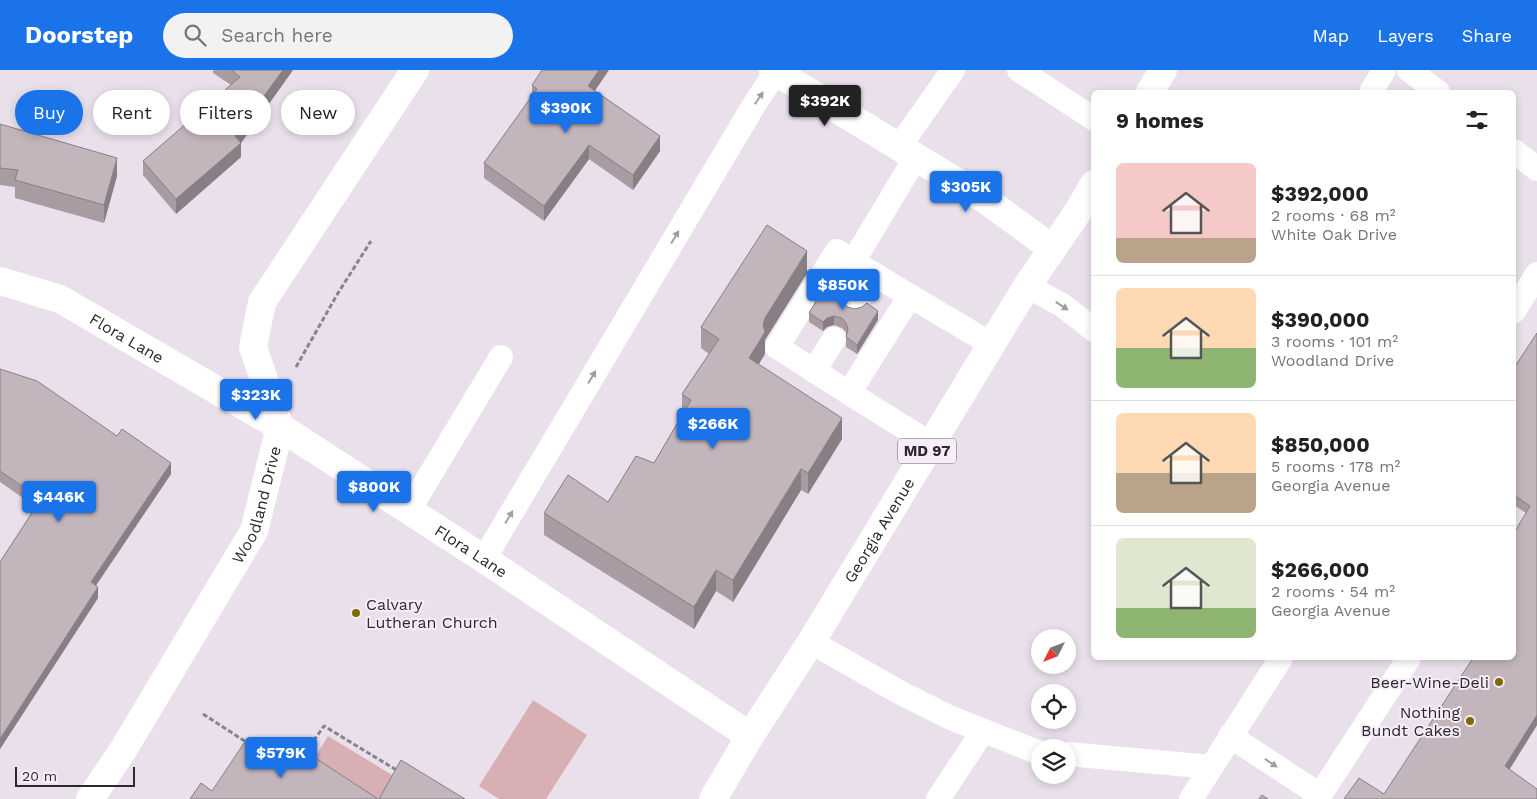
<!DOCTYPE html>
<html lang="en">
<head>
<meta charset="utf-8">
<style>
	:root { --surface:#fff; --page:#f2f2f2; --text:#222; --muted:#767676; --line:#e0e0e0; --accent:#1a73e8 }
	body { margin:0; font-family:"Work Sans",sans-serif; background:var(--page); color:var(--text); height:100vh; display:flex; flex-direction:column; font-size:19px; white-space:nowrap }
	* { box-sizing:border-box; margin:0 }
	p { font-size:16px; color:var(--muted) }
	.icon { flex:none; width:28px; height:28px; fill:none; stroke:currentColor; stroke-width:2; stroke-linecap:round; stroke-linejoin:round }
	.map { position:relative; flex:1; overflow:hidden }
	.side { position:absolute; left:1091px; top:20px; width:425px; height:570px; display:flex; flex-direction:column; background:var(--surface); border-radius:8px; box-shadow:0 2px 8px #0003 }
	.side>* { flex:none }
	.hud { position:absolute; left:15px; top:20px; width:475px; height:45px; display:flex; gap:10px }
	.needle { width:32px; rotate:228deg }
	.controls { position:absolute; left:1031px; top:559px; display:grid; gap:10px }
	.controls a { display:grid; place-items:center; width:45px; height:45px; border-radius:50%; background:var(--surface); box-shadow:0 2px 8px #0003; font-size:25px }
	.scale { position:absolute; left:15px; bottom:12px; width:120px; box-sizing:border-box; padding-left:5px; border:2px solid #2c292d; border-top:0; font-size:14px; line-height:18px; white-space:nowrap; color:#2c292d; -webkit-text-stroke:4px #f6edf9; paint-order:stroke }
	.price { position:absolute; translate:-50% -42px; padding:0 11px; border-radius:5px; background:var(--accent); color:#fff; font-size:16px; line-height:32px; filter:drop-shadow(0 1px 2px #0008) }
	.price::after { content:''; position:absolute; left:50%; top:30px; width:15px; height:11px; margin-left:-8px; background:inherit; clip-path:polygon(0 0,100% 0,50% 100%) }
	.price.selected { background:#222; color:#fff }
	ul { padding:0; list-style:none }
	li { display:flex; align-items:center; gap:15px; height:125px; padding:0 25px }
	li+li { border-top:1px solid var(--line) }
	li span { display:grid; place-items:center; flex:none; width:140px; height:100px; border-radius:8px; color:#555 }
	li>.icon { margin-inline-start:auto }
	span .icon { width:60px; height:60px; fill:#fffc; stroke-width:1 }
	li b { font-size:21px }
	h2 { display:flex; justify-content:space-between; align-items:center; height:60px; padding:0 25px; font-size:21px }
	.pill { padding:0 18px; border-radius:22px; background:var(--surface); box-shadow:0 2px 8px #0003; font-size:18px; line-height:45px }
	.pill.selected { background:var(--accent); color:#fff }
	header { display:flex; align-items:center; gap:30px; box-sizing:border-box; height:70px; padding:0 25px; background:var(--accent); color:#fff }
	header strong { font-size:24px }
	nav { display:flex; gap:28px; margin-inline-start:auto; font-size:18px }
	.search { width:350px; height:45px; background:var(--page); display:flex; align-items:center; gap:12px; box-sizing:border-box; padding:0 18px; border-radius:28px; color:var(--muted); font-size:19px }
	.map>svg:first-child { display:block }
	.green { fill:#d8afb3 }
	.lines { fill:none; stroke-linecap:round; stroke-linejoin:round }
	.path { stroke:#89838b; stroke-width:3; stroke-dasharray:5 2.5; stroke-linecap:butt }
	.lane { stroke:#fff; stroke-width:24 }
	.street { stroke:#fff; stroke-width:28 }
	.primary { stroke:#fff; stroke-width:28 }
	.wall { fill:#a89ca2 }
	.shaded-wall { fill:#887f84 }
	.building { fill:#c3b5bc; stroke:#887f84 }
	.oneway { fill:#a09fa0 }
	.poi-dot { fill:#806901; stroke:#f6edf9; stroke-width:2 }
	.labels { text-anchor:middle; dominant-baseline:central; stroke-width:4; stroke-linejoin:round; paint-order:stroke }
	.shield { fill:#f6edf9; stroke:#69646a; stroke-width:1 }
	.shield-label { font-size:15px; font-weight:bold; fill:#2c292d }
	.street-label { font-size:16px; fill:#2c292d; stroke:#f6edf9 }
	.poi-label { font-size:16px; fill:#2c292d; stroke:#f6edf9; text-anchor:end }
</style>
</head>
<body>
<header>
<strong>Doorstep</strong>
<div class="search"><svg class="icon" aria-label="search" viewBox="0 0 24 24"><circle cx="10" cy="10" r="6"/><path d="M15 15l6 6"/></svg>Search here</div>
<nav><a>Map</a><a>Layers</a><a>Share</a></nav>
</header>
<div class="map">
<svg width="1537" height="729" viewBox="0 0 1537 729">
	<rect width="100%" height="100%" fill="#e9e0ec"/>
	<!-- green -->
	<g class="green">
		<polygon points="533,630 587,665 546,729 499,729 479,716"/>
		<polygon points="328,666 397,708 384,729 346,729 305,704"/>
	</g>
	<g class="lines">
		<!-- path -->
		<g class="path">
			<polyline points="296,297 338,223 371,171"/>
			<polyline points="203,644 280,694"/>
			<polyline points="305,683 324,656 398,701"/>
		</g>
		<!-- lane -->
		<g class="lane">
			<polyline points="1019,0 1094,49"/>
			<polyline points="1409,0 1438,22"/>
			<polyline points="1371,22 1384,0"/>
			<polyline points="899,77 953,0"/>
			<polyline points="1514,81 1537,99"/>
			<polyline points="916,87 853,192 991,274"/>
			<polyline points="1027,216 1062,235 1094,260"/>
			<polyline points="910,226 849,323 931,374"/>
			<polyline points="855,235 874,204"/>
			<polyline points="1514,241 1537,204"/>
			<polyline points="814,301 834,269"/>
			<polyline points="849,323 777,277 837,181 853,192"/>
			<polyline points="409,440 501,287"/>
			<polyline points="484,489 754,35 777,0"/>
			<polyline points="811,572 901,623 951,648 1035,681 1040,682"/>
			<polyline points="1230,666 1320,725 1409,588"/>
			<polyline points="1068,684 1211,697"/>
			<polyline points="938,729 983,661"/>
			<polyline points="1191,729 1281,588"/>
		</g>
		<!-- street -->
		<g class="street">
			<polyline points="773,0 983,128 1053,179"/>
			<path id="s1" d="M0 211 60 229 280 357 484 489 750 666"/>
			<path id="s2" d="M90 729 123 680 254 461 280 357 253 277 262 232 415 0"/>
		</g>
		<!-- primary -->
		<g class="primary">
			<polyline points="1150,22 1163,0"/>
			<path id="s3" d="M713 729 750 666 811 572 1027 216 1077 143 1094 114"/>
		</g>
	</g>
	<!-- wall -->
	<g class="wall">
		<polygon points="213,0 293,0 241,73 241,87 176,144 143,105 143,91 231,15 213,3"/>
		<polygon points="532,15 595,21 660,81 633,120 589,89 544,151 484,108 484,93 532,27"/>
		<polygon points="0,54 117,106 104,153 15,128 15,117 0,115"/>
		<polygon points="807,203 765,270 765,284 758,294 842,369 808,424 801,420 733,532 716,521 694,559 544,465 544,443 608,432 654,393 682,346 682,324 709,284 701,278 701,257"/>
		<polygon points="844,227 843,231 847,237 878,250 857,284 846,277 846,262 842,258 834,255 827,257 823,261 809,252 809,243"/>
		<polygon points="1537,263 1537,655 1510,699 1384,724 1514,588 1526,443 1514,435 1514,298"/>
		<polygon points="0,299 171,404 95,516 98,528 0,679 0,492 36,437 0,412"/>
	</g>
	<!-- shaded-wall -->
	<g class="shaded-wall">
		<polygon points="283,0 293,0 241,73 241,87 176,144 176,129"/>
		<polygon points="599,0 609,0 588,31 588,16"/>
		<polygon points="660,66 660,81 633,120 633,105"/>
		<polygon points="589,75 589,89 544,151 544,136"/>
		<polygon points="117,88 117,106 104,153 104,135"/>
		<polygon points="807,181 807,203 765,270 765,284 749,310 749,288 763,255 765,248"/>
		<polygon points="844,217 844,227 841,235 841,226"/>
		<polygon points="878,241 878,250 857,284 857,275"/>
		<polygon points="834,246 834,255 827,257 823,261 823,252 827,248"/>
		<polygon points="842,348 842,369 808,424 808,403"/>
		<polygon points="171,393 171,404 91,523 91,512"/>
		<polygon points="801,399 801,420 733,532 733,510"/>
		<polygon points="716,500 716,521 694,559 694,537"/>
		<polygon points="98,517 98,528 0,679 0,669"/>
		<polygon points="1537,645 1537,655 1505,706 1505,696"/>
	</g>
	<!-- building -->
	<g class="building">
		<polygon points="231,0 283,0 235,66 241,73 176,129 143,91 240,7"/>
		<polygon points="542,0 599,0 588,16 660,66 633,105 589,75 544,136 484,93 537,19 532,15"/>
		<polygon points="0,54 117,88 104,135 15,110 18,100 0,98"/>
		<polygon points="767,155 807,181 765,248 763,255 765,262 749,288 842,348 808,403 801,399 733,510 716,500 694,537 544,443 568,405 608,432 636,386 654,393 691,330 682,324 719,269 701,257"/>
		<polygon points="830,208 844,217 841,226 843,232 847,237 855,239 862,237 867,233 878,241 857,275 846,267 848,259 846,253 842,248 834,246 827,248 823,252 809,243"/>
		<polygon points="1537,263 1537,645 1505,696 1537,719 1537,729 1344,729 1359,708 1384,724 1473,588 1514,588 1514,463 1530,436 1514,425 1514,298"/>
		<polygon points="0,299 37,311 117,366 122,359 171,393 91,512 98,517 0,669 0,492 41,429 0,401"/>
		<polygon points="291,672 378,729 190,729 201,713 212,721 244,673 277,694"/>
		<polygon points="401,690 465,729 379,729"/>
		<polygon points="1262,725 1268,729 1259,729"/>
	</g>
	<!-- one-way arrows -->
	<defs><path id="oneway-solid" d="M-6-.8H1V-3.2L6.5 0L1 3.2V.8H-6Z" transform="scale(1.25)"/></defs>
	<g class="oneway">
		<use href="#oneway-solid" transform="translate(759 28) rotate(-56)"/>
		<use href="#oneway-solid" transform="translate(675 167) rotate(-59)"/>
		<use href="#oneway-solid" transform="translate(1062 236) rotate(33)"/>
		<use href="#oneway-solid" transform="translate(592 307) rotate(-59)"/>
		<use href="#oneway-solid" transform="translate(509 447) rotate(-59)"/>
		<use href="#oneway-solid" transform="translate(1271 693) rotate(34)"/>
	</g>
	<!-- markers -->
	<g class="poi-dot">
		<circle cx="356" cy="543" r="5"/>
		<circle cx="1499" cy="612" r="5"/>
		<circle cx="1470" cy="651" r="5"/>
	</g>
	<g class="labels">
		<!-- shield labels -->
		<rect class="shield" x="898" y="368.5" width="58" height="25" rx="4"/>
		<g class="shield-label">
			<text x="927" y="381">MD 97</text>
		</g>
		<!-- street labels -->
		<g class="street-label">
			<text stroke="none"><textPath href="#s1" startOffset="140">Flora Lane</textPath></text>
			<text stroke="none"><textPath href="#s2" startOffset="340">Woodland Drive</textPath></text>
			<text stroke="none"><textPath href="#s3" startOffset="316">Georgia Avenue</textPath></text>
			<text stroke="none"><textPath href="#s1" startOffset="545">Flora Lane</textPath></text>
		</g>
		<!-- poi labels -->
		<g class="poi-label">
			<text x="366" y="534" text-anchor="start">Calvary<tspan x="366" dy="18">Lutheran Church</tspan></text>
			<text x="1489" y="612">Beer-Wine-Deli</text>
			<text x="1460" y="642">Nothing<tspan x="1460" dy="18">Bundt Cakes</tspan></text>
		</g>
	</g>
</svg>
<div class="controls">
<a><svg class="needle" viewBox="-14 -14 28 28"><path d="M0-13l5 13h-10z" fill="#e53935"/><path d="M0 13l5-13h-10z" fill="#767676"/></svg></a>
<a><svg class="icon" aria-label="locate" viewBox="0 0 24 24"><circle cx="12" cy="12" r="6"/><path d="M12 2v4M12 18v4M2 12h4M18 12h4"/></svg></a>
<a><svg class="icon" aria-label="layers" viewBox="0 0 24 24"><path d="M12 4l9 5-9 5-9-5zM3 14l9 5 9-5"/></svg></a>
</div>
<div class="scale">20 m</div>
<b class="price selected" style="left:825px;top:57px">$392K</b>
<b class="price" style="left:566px;top:64px">$390K</b>
<b class="price" style="left:966px;top:143px">$305K</b>
<b class="price" style="left:843px;top:241px">$850K</b>
<b class="price" style="left:256px;top:351px">$323K</b>
<b class="price" style="left:713px;top:380px">$266K</b>
<b class="price" style="left:374px;top:443px">$800K</b>
<b class="price" style="left:59px;top:453px">$446K</b>
<b class="price" style="left:281px;top:709px">$579K</b>
<div class="hud">
<a class="pill selected">Buy</a>
<a class="pill">Rent</a>
<a class="pill">Filters</a>
<a class="pill">New</a>
</div>
<section class="side">
<h2>9 homes<svg class="icon" aria-label="filters" viewBox="0 0 24 24"><path d="M4 7h16M4 17h16"/><circle cx="9" cy="7" r="2"/><circle cx="15" cy="17" r="2"/></svg></h2>
<ul>
<li><span style="background:linear-gradient(#f6c9c9 75%,#b9a48a 0)"><svg class="icon" aria-label="home" viewBox="0 0 24 24"><path d="M3 11l9-7 9 7M6 9v11h12V9"/></svg></span><div><b>$392,000</b><p>2 rooms · 68 m²</p><p>White Oak Drive</p></div></li>
<li><span style="background:linear-gradient(#ffd9b3 60%,#8fb573 0)"><svg class="icon" aria-label="home" viewBox="0 0 24 24"><path d="M3 11l9-7 9 7M6 9v11h12V9"/></svg></span><div><b>$390,000</b><p>3 rooms · 101 m²</p><p>Woodland Drive</p></div></li>
<li><span style="background:linear-gradient(#ffd9b3 60%,#b9a48a 0)"><svg class="icon" aria-label="home" viewBox="0 0 24 24"><path d="M3 11l9-7 9 7M6 9v11h12V9"/></svg></span><div><b>$850,000</b><p>5 rooms · 178 m²</p><p>Georgia Avenue</p></div></li>
<li><span style="background:linear-gradient(#dfe7d0 70%,#8fb573 0)"><svg class="icon" aria-label="home" viewBox="0 0 24 24"><path d="M3 11l9-7 9 7M6 9v11h12V9"/></svg></span><div><b>$266,000</b><p>2 rooms · 54 m²</p><p>Georgia Avenue</p></div></li>
</ul>
</section>
</div>
</body>
</html>
